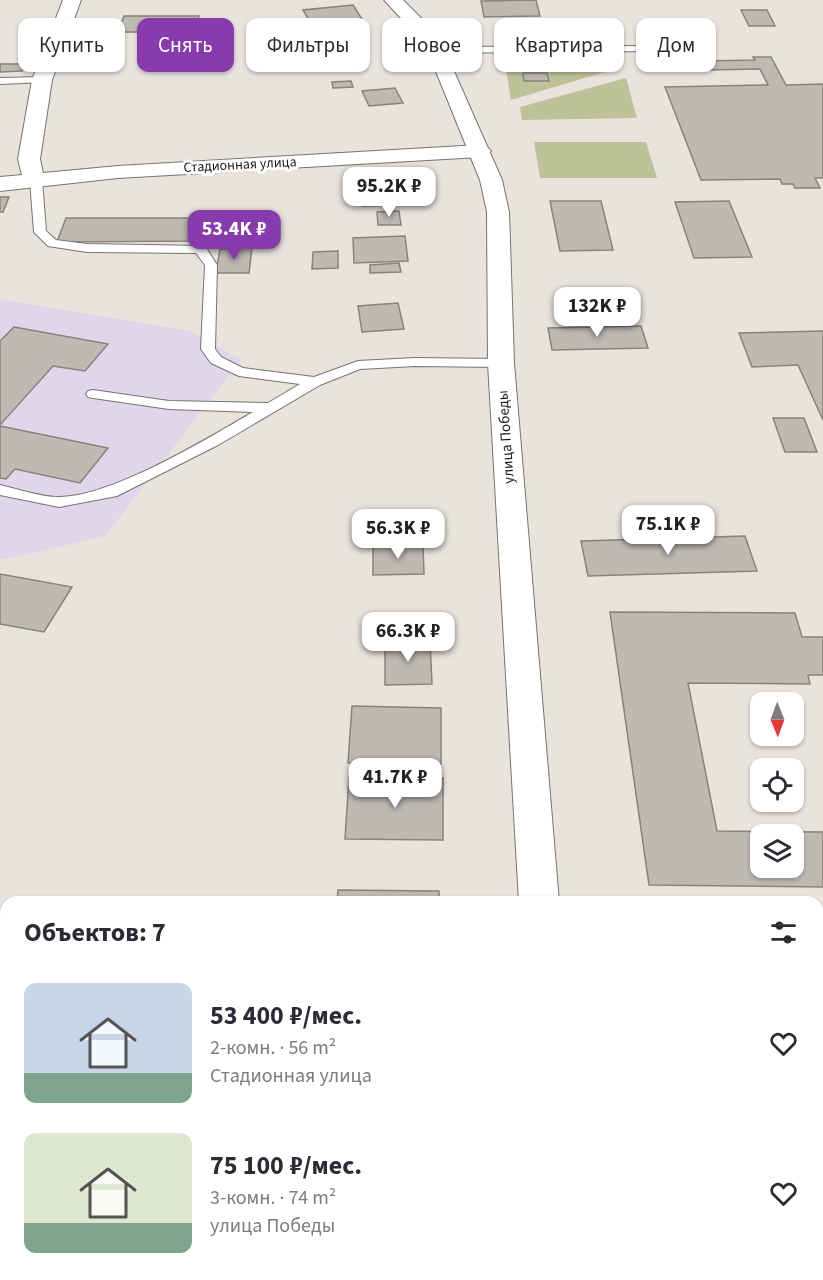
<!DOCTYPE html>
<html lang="ru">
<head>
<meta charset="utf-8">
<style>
	:root { --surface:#fff; --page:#f7f7f7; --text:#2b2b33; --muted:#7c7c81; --accent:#883bac }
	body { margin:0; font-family:"Source Sans 3",sans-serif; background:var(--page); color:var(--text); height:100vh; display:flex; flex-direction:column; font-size:22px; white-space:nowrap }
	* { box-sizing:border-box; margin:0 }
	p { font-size:20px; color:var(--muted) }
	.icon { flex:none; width:33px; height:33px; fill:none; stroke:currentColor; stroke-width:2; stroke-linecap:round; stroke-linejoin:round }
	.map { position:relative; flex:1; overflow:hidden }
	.side { position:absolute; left:0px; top:896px; width:824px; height:386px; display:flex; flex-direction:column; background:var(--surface); border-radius:18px 18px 0 0; box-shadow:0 2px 4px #0004 }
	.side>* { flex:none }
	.hud { position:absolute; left:18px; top:18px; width:788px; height:54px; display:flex; gap:12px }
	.needle { width:39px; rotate:179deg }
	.controls { position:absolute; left:750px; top:692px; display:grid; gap:12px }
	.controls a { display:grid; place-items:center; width:54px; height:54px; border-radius:12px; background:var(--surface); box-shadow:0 2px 4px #0004; font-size:30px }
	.price { position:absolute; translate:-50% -51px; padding:0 14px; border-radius:12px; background:#fff; color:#222; font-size:20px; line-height:39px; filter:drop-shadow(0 2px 3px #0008) }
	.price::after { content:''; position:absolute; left:50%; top:36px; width:18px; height:14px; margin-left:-9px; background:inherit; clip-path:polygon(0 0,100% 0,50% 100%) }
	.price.current { background:var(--accent); color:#fff }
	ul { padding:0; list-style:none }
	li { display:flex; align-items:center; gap:18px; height:150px; padding:0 24px }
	li span { display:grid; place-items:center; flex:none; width:168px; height:120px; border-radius:12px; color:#555 }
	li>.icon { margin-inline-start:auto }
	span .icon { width:72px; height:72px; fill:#fffc; stroke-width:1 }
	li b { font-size:26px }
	h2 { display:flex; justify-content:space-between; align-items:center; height:72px; padding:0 24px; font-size:26px }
	.pill { padding:0 21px; border-radius:12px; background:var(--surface); box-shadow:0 2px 4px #0004; font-size:21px; line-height:54px }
	.pill.current { background:var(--accent); color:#fff }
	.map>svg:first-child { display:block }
	.education { fill:#ded6eb }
	.green { fill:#bec298 }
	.building { fill:#bfb9b3; stroke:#88837d; stroke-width:1.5; fill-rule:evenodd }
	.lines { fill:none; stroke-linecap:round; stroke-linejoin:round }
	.lane-casing { stroke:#78736d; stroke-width:2 }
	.street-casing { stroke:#78736d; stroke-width:2 }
	.secondary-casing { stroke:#78736d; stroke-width:2 }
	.lane { fill:#fff; fill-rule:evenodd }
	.street { fill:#fff; fill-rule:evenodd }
	.secondary { fill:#fff; fill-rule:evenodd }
	.labels { text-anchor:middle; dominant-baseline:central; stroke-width:6; stroke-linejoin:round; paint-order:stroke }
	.far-street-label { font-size:14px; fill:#1d1a18; stroke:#fff }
	.street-label { font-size:15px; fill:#1d1a18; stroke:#fff }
</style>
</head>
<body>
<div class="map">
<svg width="823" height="1280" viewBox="0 0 823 1280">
	<rect width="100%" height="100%" fill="#e9e3dd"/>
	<!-- education -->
	<polygon class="education" points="0,299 190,331 241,360 105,536 6,559 0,558"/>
	<!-- green -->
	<g class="green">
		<polygon points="506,69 615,69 511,100"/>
		<polygon points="626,78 637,118 522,120 520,107"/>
		<polygon points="534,142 646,142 657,178 540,178"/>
	</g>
	<!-- building -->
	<g class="building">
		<polygon points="536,0 540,16 484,17 481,1"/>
		<polygon points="353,5 367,27 316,32 303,10"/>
		<polygon points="741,10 767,10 775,26 749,26"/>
		<polygon points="124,16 199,16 195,32 118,32"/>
		<polygon points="696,21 712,22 714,30 698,30"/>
		<polygon points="349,31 352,36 330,39 327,33"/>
		<polygon points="358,43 367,58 334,61 326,46"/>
		<polygon points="218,56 218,65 191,66 192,57"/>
		<polygon points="753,57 771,57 786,85 823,84 823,178 815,178 820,188 795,188 793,184 782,184 780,179 701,180 665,87 768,85 760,69 707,70 703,61 755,60"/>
		<polygon points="0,64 26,64 22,71 0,72"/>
		<polygon points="523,73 547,73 549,81 524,81"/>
		<polygon points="351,81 353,87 333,88 332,82"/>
		<polygon points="395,88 403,103 369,106 362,91"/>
		<polygon points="398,188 399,205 362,206 362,189"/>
		<polygon points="0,197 9,197 3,212 0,212"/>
		<polygon points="550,201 601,201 613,250 560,251"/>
		<polygon points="729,201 752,257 694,258 675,202"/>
		<polygon points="399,211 401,225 378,225 377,212"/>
		<polygon points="66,218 205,218 200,241 57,242"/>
		<polygon points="405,236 408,261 354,263 353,238"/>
		<polygon points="252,248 249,273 216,273 220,249"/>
		<polygon points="338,251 338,268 312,269 313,252"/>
		<polygon points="399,263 401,272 370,273 370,265"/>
		<polygon points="565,293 607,294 609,308 567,307"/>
		<polygon points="398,303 404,329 362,332 358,306"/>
		<polygon points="641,326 648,348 552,350 548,328"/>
		<polygon points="14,327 108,344 85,371 53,366 0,425 0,341"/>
		<polygon points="823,331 823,420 798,365 752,367 739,333"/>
		<polygon points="773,418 804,418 817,452 785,452"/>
		<polygon points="0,426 108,448 80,483 15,469 6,479 0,478"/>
		<polygon points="745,536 757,571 588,576 581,541"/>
		<polygon points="423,545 424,574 373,575 373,546"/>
		<polygon points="0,574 72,587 44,632 0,624"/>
		<path d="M610 612 795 613 802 637H823V675H808L810 684 688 683 717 831 823 832V887L649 885ZM760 834H794V867H760Z"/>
		<polygon points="385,641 430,641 432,684 385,685"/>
		<polygon points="352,706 441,708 441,764 348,763"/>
		<polygon points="349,777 443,778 443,840 345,839"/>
		<polygon points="338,890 439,891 439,902 337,902"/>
		<polygon points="818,951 823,971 823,1012 818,1012"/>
		<rect x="818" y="1077" width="5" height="68"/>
		<polygon points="22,1275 150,1275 150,1278 21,1280"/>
	</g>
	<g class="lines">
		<!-- lane casing -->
		<g class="lane-casing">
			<g id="lane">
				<polygon points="655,46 660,49 659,51 433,53 428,50 433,47"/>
				<polygon points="42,77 47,80 46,82 0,84 0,78"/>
				<path d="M36 176 42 180 46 231 56 240 87 244 205 246 217 265 215 349 221 357 243 368 314 377 358 361 415 358 501 359 508 363 501 367 415 366 360 369 320 385 218 445 117 496 59 507 0 495V485C18 489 40 497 59 497 111 497 207 439 253 412L169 409 93 398 88 397 86 394 88 391 93 390 169 401 268 403 300 384 239 376 211 363 201 349 205 265 196 253 87 252 48 246 34 232 30 180Z"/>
			</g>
		</g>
		<!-- street casing -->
		<g class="street-casing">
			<polygon id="street" points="63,0 81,0 52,80 40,159 43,173 118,166 480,145 487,147 491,151 487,155 480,157 118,178 0,191 0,177 22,175 18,159 32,80"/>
		</g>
		<!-- secondary casing -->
		<g class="secondary-casing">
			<g id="secondary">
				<polygon points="384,0 403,0 426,23 453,69 502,180 509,212 514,363 559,902 519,902 488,363 487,212 480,180 435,69 412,30"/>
				<polygon points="542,1275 590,1275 591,1280 543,1280"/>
			</g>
		</g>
		<!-- lane -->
		<use href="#lane" class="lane"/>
		<!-- street -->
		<use href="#street" class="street"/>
		<!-- secondary -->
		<use href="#secondary" class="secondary"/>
	</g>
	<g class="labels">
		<!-- far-street labels -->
		<g class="far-street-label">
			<text transform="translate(240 165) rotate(-3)">Стадионная улица</text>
		</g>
		<!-- street labels -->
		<g class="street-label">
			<text transform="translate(506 437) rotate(-94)">улица Победы</text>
		</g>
	</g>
</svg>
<div class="controls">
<a><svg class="needle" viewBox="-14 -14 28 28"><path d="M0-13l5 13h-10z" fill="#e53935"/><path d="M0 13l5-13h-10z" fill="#7c7c81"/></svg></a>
<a><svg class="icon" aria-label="locate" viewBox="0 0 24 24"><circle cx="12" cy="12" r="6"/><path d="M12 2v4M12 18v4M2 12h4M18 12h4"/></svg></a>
<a><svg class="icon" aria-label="layers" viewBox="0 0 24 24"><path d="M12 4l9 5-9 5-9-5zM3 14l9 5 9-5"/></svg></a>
</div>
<b class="price" style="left:389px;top:218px">95.2K ₽</b>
<b class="price current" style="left:234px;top:261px">53.4K ₽</b>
<b class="price" style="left:597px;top:338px">132K ₽</b>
<b class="price" style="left:668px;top:556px">75.1K ₽</b>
<b class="price" style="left:398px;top:560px">56.3K ₽</b>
<b class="price" style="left:408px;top:663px">66.3K ₽</b>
<b class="price" style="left:395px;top:809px">41.7K ₽</b>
<div class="hud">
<a class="pill">Купить</a>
<a class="pill current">Снять</a>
<a class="pill">Фильтры</a>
<a class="pill">Новое</a>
<a class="pill">Квартира</a>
<a class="pill">Дом</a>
</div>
<section class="side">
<h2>Объектов: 7<svg class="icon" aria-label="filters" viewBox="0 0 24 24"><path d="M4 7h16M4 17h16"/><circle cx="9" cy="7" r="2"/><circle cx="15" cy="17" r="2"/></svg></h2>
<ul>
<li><span style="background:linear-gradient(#c9d6e8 75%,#7fa58c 0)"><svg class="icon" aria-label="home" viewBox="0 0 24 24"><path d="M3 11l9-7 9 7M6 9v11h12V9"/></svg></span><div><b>53 400 ₽/мес.</b><p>2-комн. · 56 m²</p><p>Стадионная улица</p></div><svg class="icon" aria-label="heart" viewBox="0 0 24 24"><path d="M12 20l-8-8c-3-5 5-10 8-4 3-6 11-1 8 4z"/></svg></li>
<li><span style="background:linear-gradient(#dfe7d0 75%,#7fa58c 0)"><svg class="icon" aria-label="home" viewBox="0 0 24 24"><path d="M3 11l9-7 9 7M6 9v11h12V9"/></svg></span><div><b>75 100 ₽/мес.</b><p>3-комн. · 74 m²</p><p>улица Победы</p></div><svg class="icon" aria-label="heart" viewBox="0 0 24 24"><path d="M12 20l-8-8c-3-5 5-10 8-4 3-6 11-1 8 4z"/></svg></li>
</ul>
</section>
</div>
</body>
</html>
